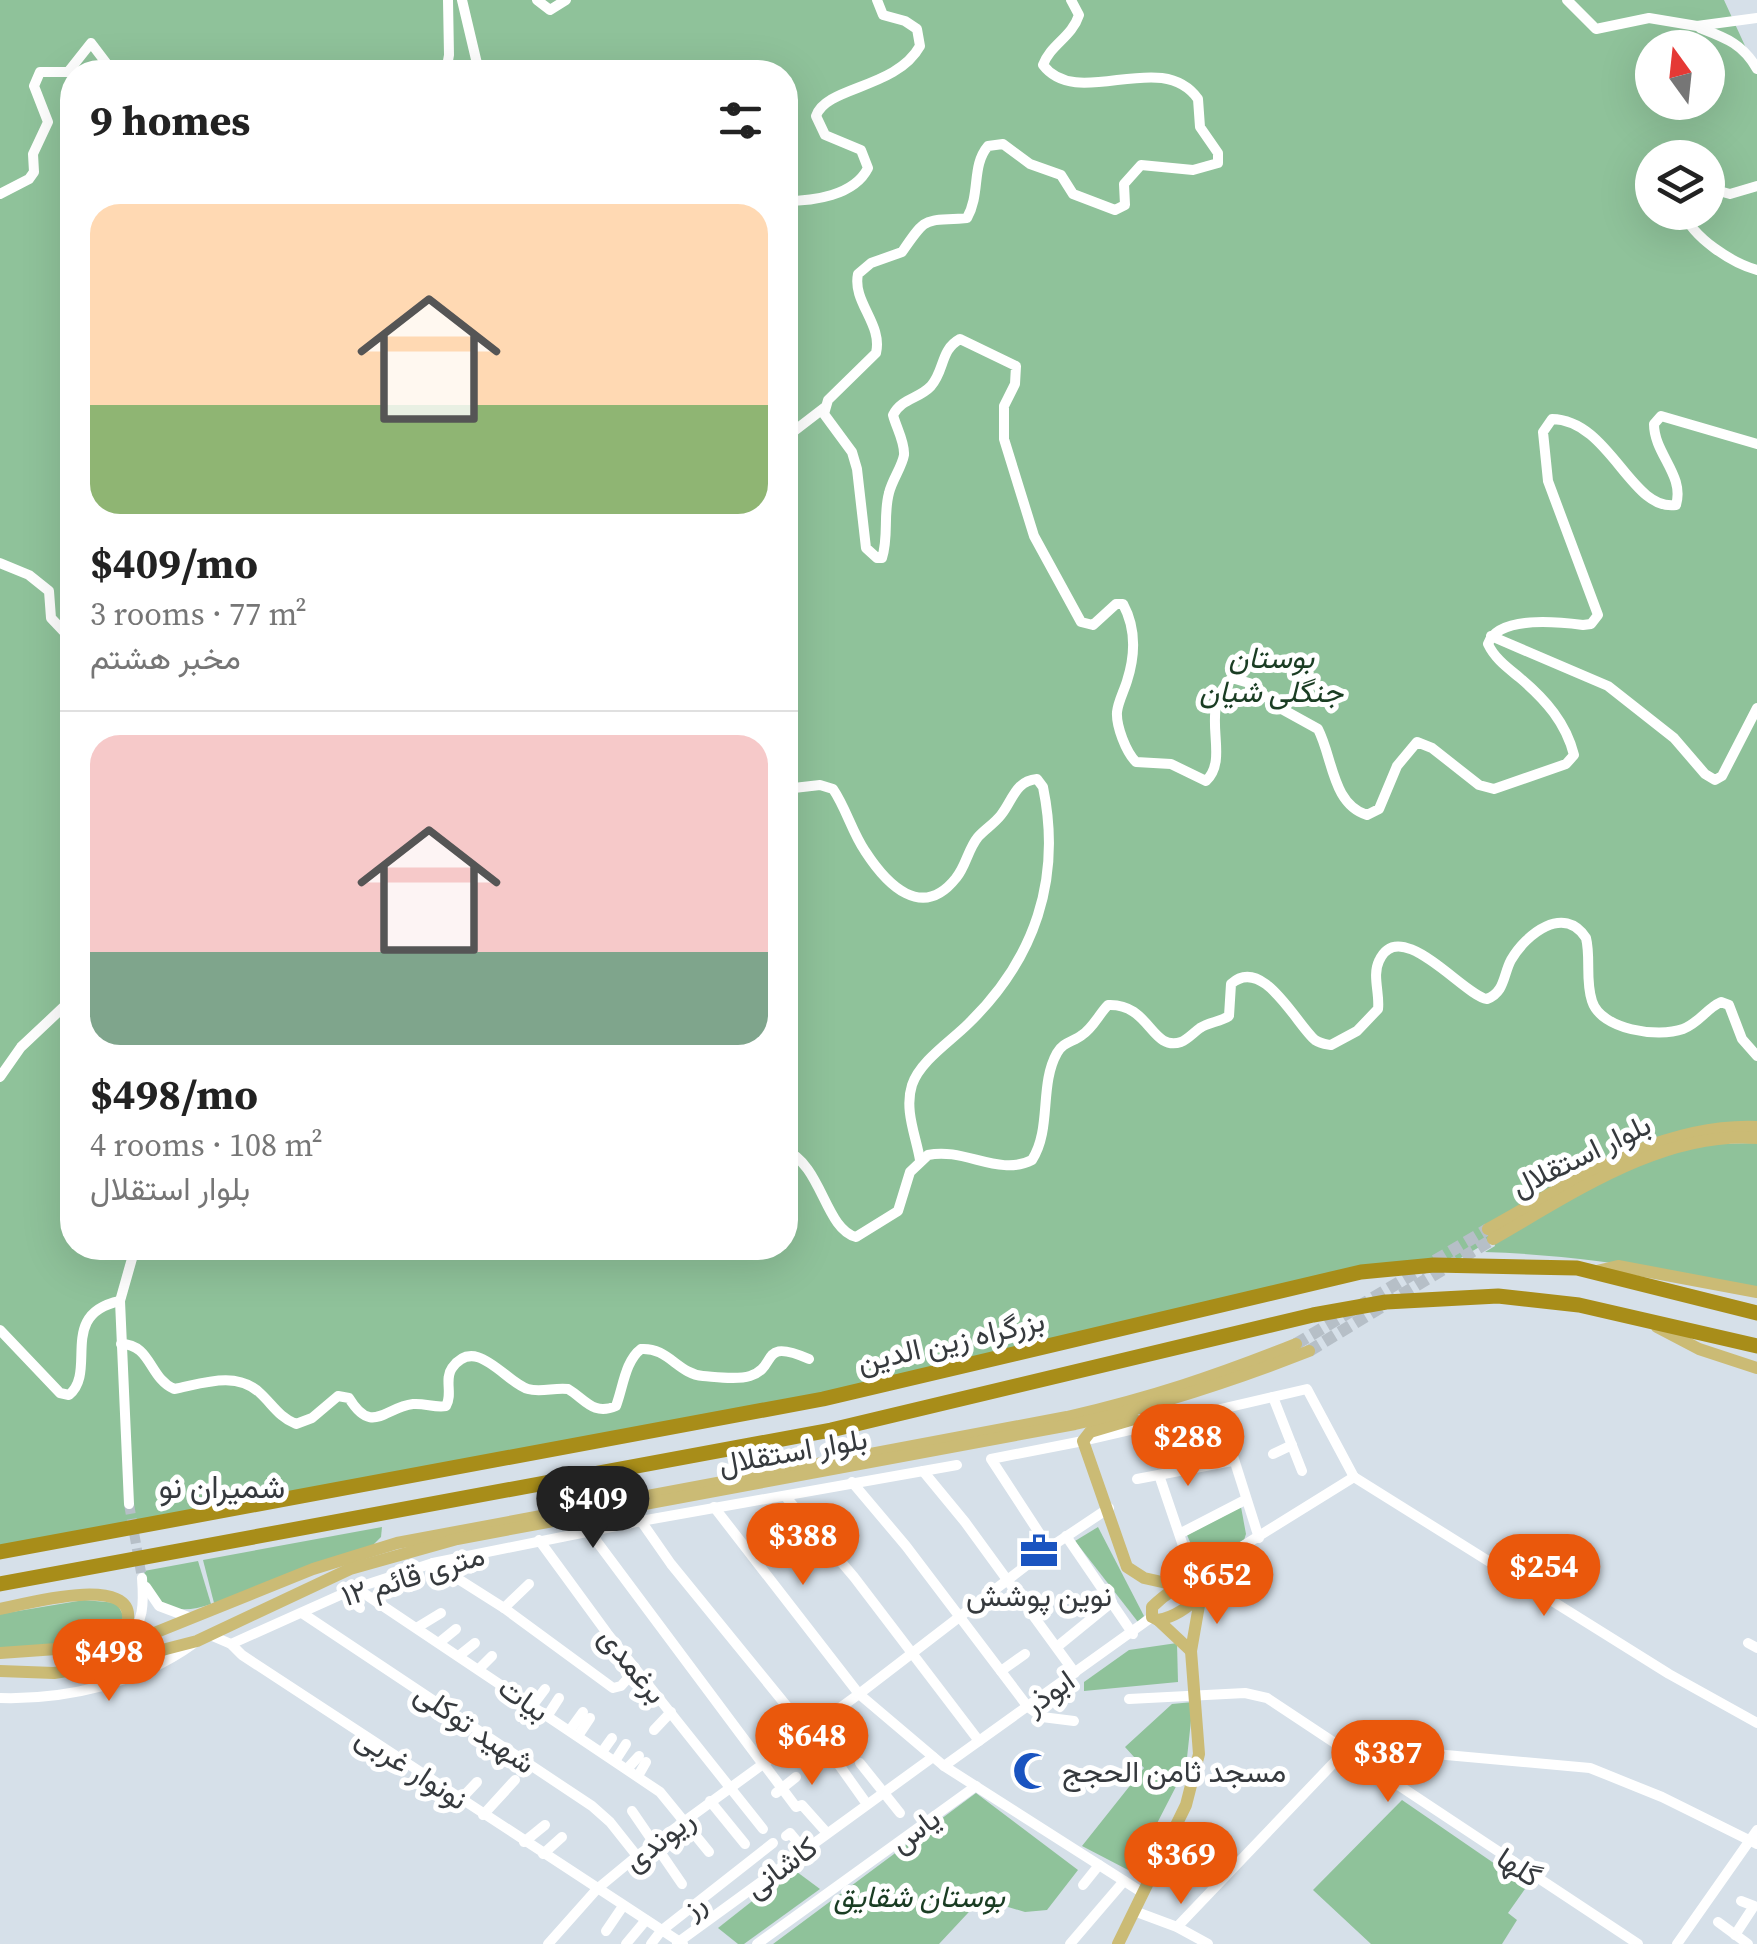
<!DOCTYPE html>
<html lang="en">
<head>
<meta charset="utf-8">
<style>
	:root { --surface:#fff; --page:#f6f6f6; --text:#222; --muted:#767676; --line:#e0e0e0; --accent:#ea580c }
	body { margin:0; font-family:"Source Serif 4",Vazirmatn,serif; background:var(--page); color:var(--text); height:100vh; display:flex; flex-direction:column; font-size:38px; white-space:nowrap }
	* { box-sizing:border-box; margin:0 }
	p { font-size:32px; color:var(--muted) }
	.icon { flex:none; width:55px; height:55px; fill:none; stroke:currentColor; stroke-width:2; stroke-linecap:round; stroke-linejoin:round }
	.map { position:relative; flex:1; overflow:hidden }
	.panel { position:absolute; left:60px; top:60px; width:738px; height:1200px; display:flex; flex-direction:column; background:var(--surface); border-radius:40px; box-shadow:0 10px 40px #0002 }
	.panel>* { flex:none }
	.needle { width:65px; rotate:345deg }
	.fabs { position:absolute; left:1635px; top:30px; display:grid; gap:20px }
	.fabs a { display:grid; place-items:center; width:90px; height:90px; border-radius:50%; background:var(--surface); box-shadow:0 10px 40px #0002; font-size:50px }
	.price { position:absolute; translate:-50% -85px; padding:0 22px; border-radius:35px; background:var(--accent); color:#fff; font-size:32px; line-height:65px; filter:drop-shadow(0 2px 5px #0008) }
	.price::after { content:''; position:absolute; left:50%; top:60px; width:30px; height:22px; margin-left:-15px; background:inherit; clip-path:polygon(0 0,100% 0,50% 100%) }
	.price.current { background:#222; color:#fff }
	ul { padding:0; list-style:none }
	li { display:grid; align-content:center; gap:20px; height:530px; padding:0 30px }
	li+li { border-top:2px solid var(--line) }
	li span { display:grid; place-items:center; height:310px; border-radius:30px; color:#555 }
	li>.icon { margin-inline-start:auto }
	span .icon { width:180px; height:180px; fill:#fffc; stroke-width:1 }
	li b { font-size:42px }
	h2 { display:flex; justify-content:space-between; align-items:center; height:120px; padding:0 30px; font-size:42px }
	.map>svg:first-child { display:block }
	.green { fill:#8fc29a; fill-rule:evenodd }
	.lines { fill:none; stroke-linecap:round; stroke-linejoin:round }
	.minor-tunnel { stroke:#b6bfc7; stroke-width:10; stroke-dasharray:10 5; stroke-linecap:butt }
	.major-tunnel { stroke:#b6bfc7; stroke-width:12; stroke-dasharray:12 6; stroke-linecap:butt }
	.minor { stroke:#fff; stroke-width:10 }
	.major { stroke:#cbbb75; stroke-width:12 }
	.highway { stroke:#a88d19; stroke-width:15 }
	.labels { text-anchor:middle; dominant-baseline:central; stroke-width:10; stroke-linejoin:round; paint-order:stroke }
	.park-label { font-size:30px; font-style:italic; fill:#1a3d23; stroke:#fff }
	.street-label { font-size:30px; fill:#363a3e; stroke:#fff }
	.poi-label { font-size:30px; fill:#363a3e; stroke:#fff }
	.neighbourhood-label { font-size:32px; fill:#363a3e; stroke:#fff }
</style>
</head>
<body>
<div class="map">
<svg width="1757" height="1944" viewBox="0 0 1757 1944">
	<rect width="100%" height="100%" fill="#d6e0e9"/>
	<!-- green -->
	<g class="green">
		<path d="M0 0H1724L1757 72V1137L1712 1144 1757 1143V1287C1666 1270 1578 1255 1485 1252L1495 1246 1493 1239 1447 1266 1379 1273 828 1399 0 1552ZM1652 48H1708V102H1652ZM72 72H785V1248H72ZM1652 158H1708V212H1652Z"/>
		<polygon points="1241,1507 1246,1534 1244,1540 1202,1570 1187,1535"/>
		<polygon points="382,1527 381,1537 373,1545 214,1603 203,1560"/>
		<polygon points="1098,1527 1144,1616 1138,1622 1075,1541"/>
		<path d="M198 1561 211 1604C178 1616 152 1609 144 1571Z"/>
		<polygon points="84,1600 117,1603 124,1617 115,1636 73,1644 0,1648 0,1614"/>
		<polygon points="1177,1643 1178,1682 1084,1691 1084,1682 1129,1650"/>
		<polygon points="1193,1702 1186,1767 1132,1872 1082,1846 1144,1768 1125,1747 1172,1704"/>
		<polygon points="976,1793 1078,1870 1047,1910 1025,1912 981,1899 939,1944 773,1944"/>
		<polygon points="1402,1800 1527,1886 1508,1913 1517,1920 1502,1944 1371,1944 1313,1890"/>
		<polygon points="793,1869 820,1889 744,1944 738,1944 718,1928"/>
	</g>
	<g class="lines">
		<!-- minor-tunnel -->
		<polyline class="minor-tunnel" points="129,1504 142,1578"/>
		<!-- major-tunnel -->
		<g class="major-tunnel">
			<polyline points="1296,1344 1488,1229"/>
			<polyline points="1309,1351 1493,1239"/>
		</g>
		<!-- minor -->
		<g class="minor">
			<polyline points="462,0 479,72"/>
			<polyline points="537,0 550,10 566,0"/>
			<path d="M1071 0 1079 15C1072 37 1050 45 1043 65 1078 111 1161 47 1198 99L1200 127 1218 153V163L1193 170 1141 165 1124 184 1125 205 1115 210 1073 194 1061 175 1030 164 1003 144 988 146C971 166 981 193 967 218 923 222 928 214 902 252L871 263 858 274C852 302 883 324 876 353L828 400 824 414 852 452 857 469 866 548 877 558H882C889 536 883 515 889 493 892 480 902 467 904 455 905 442 896 427 893 415 902 398 919 399 931 386 945 370 940 350 960 339L1016 366 1015 384 1004 406V439L1034 536 1081 622 1093 625 1116 604H1123C1136 628 1135 656 1127 681 1124 691 1118 702 1117 712 1116 726 1126 752 1136 762L1171 764 1206 781C1232 756 1196 710 1232 678L1249 683 1280 708 1318 729C1333 758 1332 804 1367 815L1379 809 1397 766 1417 742 1432 748 1479 785 1494 789 1566 764 1574 755C1566 723 1546 700 1520 678 1508 668 1495 659 1488 644 1498 615 1559 622 1583 625L1591 624 1598 615 1548 481 1543 432 1552 419C1610 420 1631 512 1676 505 1685 475 1654 454 1654 424L1661 416 1757 444"/>
			<polyline points="1567,0 1596,29 1649,18 1697,26 1757,18"/>
			<path d="M1700 28C1726 38 1743 44 1757 69"/>
			<polyline points="446,72 449,55 448,0"/>
			<polyline points="1708,188 1730,194 1757,186"/>
			<polyline points="0,194 29,179 34,172 33,154 48,122 34,86 40,72 68,72 91,43 113,72"/>
			<path d="M785 201C813 201 854 196 868 168L861 150 825 135 816 116C826 86 896 89 920 46L917 29 905 21 883 15 877 0"/>
			<path d="M1683 212C1693 238 1732 263 1757 270"/>
			<polyline points="785,438 824,408"/>
			<polyline points="0,563 29,575 49,591 51,618 69,637 72,635"/>
			<polyline points="1491,636 1608,686 1674,738 1705,774 1715,780 1722,776 1757,708"/>
			<path d="M785 789 820 785 833 789C846 808 852 832 865 851 887 885 922 921 956 878 966 866 968 849 978 837 985 829 994 824 1001 815 1013 800 1015 781 1037 779L1043 787C1062 879 1035 959 968 1024 951 1041 920 1061 912 1085 904 1110 916 1136 920 1160"/>
			<polyline points="0,1077 21,1047 72,999"/>
			<path d="M785 1150C822 1165 825 1229 856 1237L898 1211 910 1172 928 1155C964 1147 999 1177 1032 1160 1052 1129 1039 1085 1057 1053 1063 1042 1073 1042 1082 1035 1093 1028 1099 1014 1108 1005 1150 1003 1151 1052 1181 1042 1188 1039 1193 1033 1200 1028 1209 1022 1220 1022 1229 1016L1231 984C1263 955 1296 1024 1315 1040 1321 1044 1325 1044 1331 1045L1357 1031 1378 1009C1380 994 1372 975 1379 961 1400 914 1464 996 1487 999 1505 992 1503 975 1511 960 1526 934 1564 904 1586 938 1591 958 1585 980 1592 1001 1601 1030 1658 1038 1683 1029 1699 1023 1707 1008 1721 1002L1729 1005 1742 1039 1757 1056"/>
			<path d="M0 1330 60 1393 69 1395C98 1371 57 1314 120 1301"/>
			<path d="M121 1344C151 1344 149 1378 174 1389 201 1384 236 1370 260 1393 273 1405 279 1417 296 1424L312 1418 338 1396 349 1398C372 1436 385 1407 413 1404 425 1403 435 1408 446 1406 453 1394 444 1379 452 1368 476 1334 506 1383 528 1389 541 1393 555 1387 568 1389 585 1399 593 1416 616 1406 623 1388 625 1361 641 1349 668 1347 678 1374 703 1376 717 1377 737 1380 750 1376 779 1367 758 1337 809 1359"/>
			<polyline points="1273,1397 1302,1471"/>
			<polyline points="1220,1415 1259,1538"/>
			<polyline points="1273,1454 1292,1445"/>
			<polyline points="923,1471 965,1522 1075,1673"/>
			<polyline points="1159,1475 1195,1581 1225,1557 1354,1477"/>
			<polyline points="1354,1477 1669,1674 1757,1723"/>
			<polyline points="1137,1479 1232,1461"/>
			<polyline points="852,1482 906,1546 1028,1707 1042,1717 1074,1721"/>
			<polyline points="785,1496 854,1577 979,1741"/>
			<polyline points="129,1504 120,1301 135,1248"/>
			<polyline points="714,1507 859,1694 944,1766 1143,1893"/>
			<polyline points="641,1521 671,1564 807,1731"/>
			<polyline points="589,1531 762,1763"/>
			<polyline points="1181,1533 1245,1500"/>
			<polyline points="1066,1536 1133,1634"/>
			<polyline points="539,1540 607,1633 763,1829"/>
			<polyline points="1049,1548 991,1459 1083,1441 1307,1389 1354,1477"/>
			<polyline points="433,1563 504,1608 613,1688 621,1686 630,1676"/>
			<polyline points="146,1587 159,1606 191,1618"/>
			<polyline points="356,1588 660,1792 709,1852"/>
			<polyline points="343,1594 360,1608"/>
			<polyline points="1201,1594 1219,1567"/>
			<polyline points="504,1608 529,1584"/>
			<polyline points="302,1613 592,1806 610,1822 637,1856"/>
			<polyline points="418,1627 441,1613"/>
			<polyline points="210,1635 231,1644 242,1655 683,1944"/>
			<path d="M126 1642C144 1622 144 1604 142 1578"/>
			<polyline points="440,1642 456,1629"/>
			<polyline points="1748,1643 1757,1648"/>
			<polyline points="231,1644 356,1588 433,1563 641,1521 957,1465"/>
			<polyline points="1058,1646 1112,1602"/>
			<polyline points="460,1655 475,1643"/>
			<polyline points="480,1668 492,1656"/>
			<polyline points="1001,1671 1025,1654"/>
			<path d="M0 1698C66 1700 139 1683 193 1644"/>
			<polyline points="1129,1699 1245,1693 1267,1698 1638,1944"/>
			<polyline points="533,1705 545,1689"/>
			<polyline points="548,1715 559,1698"/>
			<polyline points="812,1727 864,1800"/>
			<polyline points="570,1730 583,1712"/>
			<polyline points="654,1730 671,1712"/>
			<polyline points="578,1736 590,1718"/>
			<polyline points="602,1752 612,1738"/>
			<polyline points="615,1761 626,1744"/>
			<polyline points="860,1763 900,1813"/>
			<polyline points="944,1766 1152,1617"/>
			<polyline points="766,1767 796,1807 802,1805 827,1833"/>
			<polyline points="627,1769 639,1756"/>
			<polyline points="638,1776 646,1762"/>
			<polyline points="1393,1783 1435,1754 1590,1768 1662,1797 1757,1844"/>
			<polyline points="776,1793 796,1777"/>
			<polyline points="460,1800 477,1782"/>
			<polyline points="710,1801 745,1844"/>
			<polyline points="632,1811 682,1884"/>
			<polyline points="483,1815 515,1780"/>
			<polyline points="786,1836 790,1833 804,1850"/>
			<polyline points="524,1842 545,1825"/>
			<polyline points="543,1854 562,1837"/>
			<polyline points="1083,1885 1099,1865"/>
			<polyline points="1134,1911 1177,1927 1208,1944"/>
			<polyline points="1718,1922 1748,1944"/>
			<polyline points="1177,1927 1345,1751"/>
			<polyline points="606,1931 623,1906"/>
			<polyline points="1735,1935 1754,1906 1741,1901"/>
			<polyline points="677,1943 933,1757"/>
			<polyline points="548,1944 597,1889 637,1856 859,1694 1049,1548 1109,1508"/>
			<polyline points="626,1944 646,1920"/>
			<polyline points="651,1944 661,1931 773,1843"/>
			<polyline points="757,1944 976,1786"/>
			<polyline points="1070,1944 1124,1881"/>
			<polyline points="1677,1944 1757,1830"/>
		</g>
		<!-- major -->
		<g class="major">
			<path d="M1488 1229C1571 1183 1659 1123 1757 1127"/>
			<path d="M1493 1239C1572 1194 1662 1131 1757 1138"/>
			<polyline points="1597,1271 1618,1266 1757,1292"/>
			<polyline points="1657,1327 1699,1349 1757,1368"/>
			<polyline points="1134,1419 1090,1432 1083,1441 1127,1567 1144,1578 1180,1586"/>
			<path d="M1195 1581 1201 1594C1189 1607 1175 1617 1158 1620L1152 1617V1607C1164 1595 1178 1585 1195 1581Z"/>
			<path d="M0 1609C24 1604 133 1574 128 1619 126 1631 119 1638 109 1644"/>
			<polyline points="1158,1620 1191,1651"/>
			<path d="M0 1653 127 1644 313 1569 397 1543 1067 1417C1150 1398 1216 1376 1296 1344"/>
			<path d="M0 1671 54 1673 100 1666 197 1641 350 1569 457 1539 1075 1424C1156 1406 1232 1381 1309 1351"/>
			<polyline points="1118,1944 1186,1805 1199,1754 1191,1651 1201,1594"/>
		</g>
		<!-- highway -->
		<g class="highway">
			<polyline points="0,1552 823,1399 1361,1272 1434,1265 1577,1268 1757,1313"/>
			<polyline points="0,1584 831,1430 1313,1315 1386,1302 1498,1296 1579,1305 1757,1346"/>
		</g>
	</g>
	<!-- icons -->
	<defs>
		<g id="office-bare" transform="scale(3)"><path d="M-6-3h4V-5.5h4V-3h4V5H-6ZM-1-4.5V-3h2v-1.5ZM-6 0V1H6V0Z" fill="#1a54c0" stroke="#fff" stroke-width="2.5" paint-order="stroke"/></g>
		<g id="mosque-bare" transform="scale(3)"><path d="M3.5-4.9A6 6 0 1 0 3.5 4.9A5 5 0 1 1 3.5-4.9Z" fill="#1a54c0" stroke="#fff" stroke-width="2.5" paint-order="stroke"/></g>
	</defs>
	<g fill-rule="evenodd">
		<use href="#office-bare" x="1039" y="1551"/>
		<use href="#mosque-bare" x="1032" y="1771"/>
	</g>
	<g class="labels">
		<!-- park labels -->
		<g class="park-label">
			<text x="1271" y="657">بوستان<tspan x="1271" dy="34">جنگلی شیان</tspan></text>
			<text x="919" y="1896">بوستان شقایق</text>
		</g>
		<!-- street labels -->
		<g class="street-label">
			<text transform="translate(1581 1155) rotate(-26)">بلوار استقلال</text>
			<text transform="translate(951 1341) rotate(-13)">بزرگراه زین الدین</text>
			<text transform="translate(793 1451) rotate(-10)">بلوار استقلال</text>
			<text transform="translate(413 1575) rotate(-17)">۱۲ متری قائم</text>
			<text transform="translate(633 1665) rotate(51)">برغمدی</text>
			<text transform="translate(1049 1692) rotate(-35)">ابوذر</text>
			<text transform="translate(524 1699) rotate(35)">بیات</text>
			<text transform="translate(475 1728) rotate(34)">شهید توکلی</text>
			<text transform="translate(412 1768) rotate(33)">نونوار غربی</text>
			<text transform="translate(915 1830) rotate(-36)">یاس</text>
			<text transform="translate(659 1840) rotate(-38)">ریوندی</text>
			<text transform="translate(781 1867) rotate(-36)">کاشانی</text>
			<text transform="translate(1519 1867) rotate(33)">گلها</text>
			<text transform="translate(694 1905) rotate(-38)">رز</text>
		</g>
		<!-- poi labels -->
		<g class="poi-label">
			<text x="1039" y="1595">نوین پوشش</text>
			<text x="1062" y="1771" text-anchor="start">مسجد ثامن الحجج</text>
		</g>
		<!-- neighbourhood labels -->
		<g class="neighbourhood-label">
			<text x="222" y="1487">شمیران نو</text>
		</g>
	</g>
</svg>
<div class="fabs">
<a><svg class="needle" viewBox="-14 -14 28 28"><path d="M0-13l5 13h-10z" fill="#e53935"/><path d="M0 13l5-13h-10z" fill="#767676"/></svg></a>
<a><svg class="icon" aria-label="layers" viewBox="0 0 24 24"><path d="M12 4l9 5-9 5-9-5zM3 14l9 5 9-5"/></svg></a>
</div>
<b class="price" style="left:1188px;top:1489px">$288</b>
<b class="price current" style="left:593px;top:1551px">$409</b>
<b class="price" style="left:803px;top:1588px">$388</b>
<b class="price" style="left:1544px;top:1619px">$254</b>
<b class="price" style="left:1217px;top:1627px">$652</b>
<b class="price" style="left:109px;top:1704px">$498</b>
<b class="price" style="left:812px;top:1788px">$648</b>
<b class="price" style="left:1388px;top:1805px">$387</b>
<b class="price" style="left:1181px;top:1907px">$369</b>
<section class="panel">
<h2>9 homes<svg class="icon" aria-label="filters" viewBox="0 0 24 24"><path d="M4 7h16M4 17h16"/><circle cx="9" cy="7" r="2"/><circle cx="15" cy="17" r="2"/></svg></h2>
<ul>
<li><span style="background:linear-gradient(#ffd9b3 65%,#8fb573 0)"><svg class="icon" aria-label="home" viewBox="0 0 24 24"><path d="M3 11l9-7 9 7M6 9v11h12V9"/></svg></span><div><b>$409/mo</b><p>3 rooms · 77 m²</p><p>مخبر هشتم</p></div></li>
<li><span style="background:linear-gradient(#f6c9c9 70%,#7fa58c 0)"><svg class="icon" aria-label="home" viewBox="0 0 24 24"><path d="M3 11l9-7 9 7M6 9v11h12V9"/></svg></span><div><b>$498/mo</b><p>4 rooms · 108 m²</p><p>بلوار استقلال</p></div></li>
</ul>
</section>
</div>
</body>
</html>
